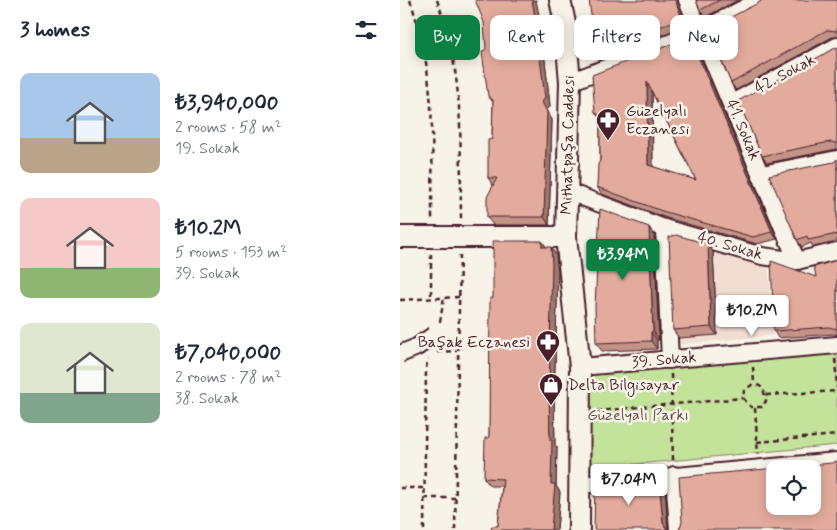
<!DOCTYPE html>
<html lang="en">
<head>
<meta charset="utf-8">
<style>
	:root { --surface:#fff; --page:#f2f2f3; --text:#1f2937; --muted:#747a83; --accent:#0b8043 }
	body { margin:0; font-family:Mynerve,sans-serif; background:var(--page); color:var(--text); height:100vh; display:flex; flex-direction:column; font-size:19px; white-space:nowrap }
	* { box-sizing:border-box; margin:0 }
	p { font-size:16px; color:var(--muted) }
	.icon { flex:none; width:28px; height:28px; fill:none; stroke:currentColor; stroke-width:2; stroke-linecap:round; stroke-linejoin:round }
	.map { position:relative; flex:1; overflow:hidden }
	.details { display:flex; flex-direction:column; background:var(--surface); width:400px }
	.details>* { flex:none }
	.guide { position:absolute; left:15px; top:15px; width:346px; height:45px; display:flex; gap:10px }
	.tools { position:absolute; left:366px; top:460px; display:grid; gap:10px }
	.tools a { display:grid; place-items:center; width:55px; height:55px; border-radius:10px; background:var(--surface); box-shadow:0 2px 12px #0003; font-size:25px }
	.price { position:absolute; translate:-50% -42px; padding:0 11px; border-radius:5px; background:#fff; color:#222; font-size:16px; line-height:32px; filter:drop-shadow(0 1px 2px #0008) }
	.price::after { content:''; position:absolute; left:50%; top:30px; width:15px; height:11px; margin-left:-8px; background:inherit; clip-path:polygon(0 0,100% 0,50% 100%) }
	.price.selected { background:var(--accent); color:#fff }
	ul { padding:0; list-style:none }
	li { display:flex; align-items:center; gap:15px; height:125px; padding:0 20px }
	li span { display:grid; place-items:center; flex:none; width:140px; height:100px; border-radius:10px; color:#555 }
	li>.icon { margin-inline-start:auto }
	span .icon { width:60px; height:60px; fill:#fffc; stroke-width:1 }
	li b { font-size:21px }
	h2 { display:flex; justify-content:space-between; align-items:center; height:60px; padding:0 20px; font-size:21px }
	.pill { padding:0 18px; border-radius:10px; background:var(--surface); box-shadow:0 2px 12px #0003; font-size:18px; line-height:45px }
	.pill.selected { background:var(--accent); color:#fff }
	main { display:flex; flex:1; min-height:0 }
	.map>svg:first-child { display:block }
	.built { fill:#f1ddd2 }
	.green { fill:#c3e39b; stroke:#868163 }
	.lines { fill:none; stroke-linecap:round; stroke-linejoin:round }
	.minor-casing { stroke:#4a1f2b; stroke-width:20 }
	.major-casing { stroke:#4a1f2b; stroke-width:24 }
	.path { stroke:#4a1f2b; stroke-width:2.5; stroke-dasharray:5 4; stroke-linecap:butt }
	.minor { stroke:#f7f3e8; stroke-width:16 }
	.major { stroke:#f7f3e8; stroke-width:20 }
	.minor-bridge-casing { stroke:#4a1f2b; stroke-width:20; stroke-linecap:butt }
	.minor-bridge { stroke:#f7f3e8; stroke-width:16 }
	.wall { fill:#c39387; stroke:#4a1f2b; fill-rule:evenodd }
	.shaded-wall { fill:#9f786e; stroke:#4a1f2b }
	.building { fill:#e3ab9d; stroke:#4a1f2b; fill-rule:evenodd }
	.labels { text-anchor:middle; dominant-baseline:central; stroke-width:5; stroke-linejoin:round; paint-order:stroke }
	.street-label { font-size:16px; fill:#4a1f2b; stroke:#f7f3e8 }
	.poi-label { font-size:16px; fill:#4a1f2b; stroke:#f7f3e8; text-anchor:start }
	.park-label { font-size:16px; fill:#685047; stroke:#f7f3e8 }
</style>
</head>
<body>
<main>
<section class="details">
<h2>3 homes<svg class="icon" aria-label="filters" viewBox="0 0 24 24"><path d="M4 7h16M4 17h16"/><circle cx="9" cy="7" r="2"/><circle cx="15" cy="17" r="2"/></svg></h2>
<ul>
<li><span style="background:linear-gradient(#a9c7e8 65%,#b9a48a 0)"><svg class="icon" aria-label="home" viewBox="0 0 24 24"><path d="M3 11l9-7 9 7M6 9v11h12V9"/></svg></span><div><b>₺3,940,000</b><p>2 rooms · 58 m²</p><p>19. Sokak</p></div></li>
<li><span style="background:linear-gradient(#f6c9c9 70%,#8fb573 0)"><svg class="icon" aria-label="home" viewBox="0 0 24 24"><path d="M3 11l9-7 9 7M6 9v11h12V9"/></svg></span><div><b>₺10.2M</b><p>5 rooms · 153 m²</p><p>39. Sokak</p></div></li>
<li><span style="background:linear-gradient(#dfe7d0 70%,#7fa58c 0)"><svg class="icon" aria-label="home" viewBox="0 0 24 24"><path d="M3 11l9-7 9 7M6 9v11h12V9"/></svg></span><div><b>₺7,040,000</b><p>2 rooms · 78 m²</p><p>38. Sokak</p></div></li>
</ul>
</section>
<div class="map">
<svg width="437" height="530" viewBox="0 0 437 530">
	<rect width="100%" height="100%" fill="#f7f3e8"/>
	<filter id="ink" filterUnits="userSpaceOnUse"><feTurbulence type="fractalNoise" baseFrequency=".02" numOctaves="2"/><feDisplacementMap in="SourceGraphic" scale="10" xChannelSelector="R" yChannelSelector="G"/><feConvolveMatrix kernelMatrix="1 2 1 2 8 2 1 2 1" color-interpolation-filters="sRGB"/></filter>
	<g filter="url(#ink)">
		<!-- built -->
		<polygon class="built" points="269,235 368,262 374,335 273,345"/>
		<!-- green -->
		<polygon class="green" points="437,349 437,445 185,469 186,370"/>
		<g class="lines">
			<!-- minor casing -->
			<g class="minor-casing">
				<g id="minor">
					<polyline points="287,0 397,261"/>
					<polyline points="170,82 300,31 360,0"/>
					<polyline points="332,103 437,46"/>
					<polyline points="362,174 437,159"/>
					<polyline points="169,192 264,228 362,256 397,261 437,251"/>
					<polyline points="264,228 270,360"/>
					<polyline points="180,367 437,345"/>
					<polyline points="274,475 278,530"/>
					<polyline points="179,485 437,461"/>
				</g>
			</g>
			<!-- major casing -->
			<g class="major-casing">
				<g id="major">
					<polyline points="160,0 165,23 170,82 166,237 180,367 179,530"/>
					<polyline points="0,237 166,237"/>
				</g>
			</g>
			<!-- path -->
			<g class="path">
				<path d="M10 0C37 78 32 140 32 221"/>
				<path d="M37 0C65 77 60 141 61 221"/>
				<polyline points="31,254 31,297"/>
				<polyline points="0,300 59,297"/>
				<polyline points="40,322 44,297"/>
				<polyline points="37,352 57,351"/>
				<polyline points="435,359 437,388"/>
				<polyline points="353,367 354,383 344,391 343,398 351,407 362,407 366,401 363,388 354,383"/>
				<polyline points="271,374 273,461"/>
				<polyline points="366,395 437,391"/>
				<polyline points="355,408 358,454"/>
				<polyline points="197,411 343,398"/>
				<polyline points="357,442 437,435"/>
				<polyline points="0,488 23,488"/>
				<polyline points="24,498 55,498"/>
				<polyline points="24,530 26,368 28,359"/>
				<polyline points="55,530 60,254"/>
			</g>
			<!-- minor -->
			<use href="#minor" class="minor"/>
			<!-- major -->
			<use href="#major" class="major"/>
			<!-- minor-bridge casing -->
			<g class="minor-bridge-casing">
				<polyline id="minor-bridge" points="0,354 17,347 34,335"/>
			</g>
			<!-- minor-bridge -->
			<use href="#minor-bridge" class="minor-bridge"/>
		</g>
		<!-- wall -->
		<g class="wall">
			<polygon points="277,0 287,25 200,59 196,52"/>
			<polygon points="296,0 338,0 305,17 300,10"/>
			<polygon points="437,0 437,37 432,37 336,90 331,83 360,2"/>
			<polygon points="141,25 150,106 147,110 152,120 149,225 93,225 87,217 93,185 88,178 92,139 93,102 88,96"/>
			<path d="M290 37 295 44 377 239 357 244 267 218 202 194 197 187 200 161V119L195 112ZM252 92 296 180 253 167Z"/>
			<polygon points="437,47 437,149 367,163 362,156"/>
			<polygon points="437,159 437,242 413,247 411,243 402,247 397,240 434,162"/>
			<polygon points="249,227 254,235 259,340 257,340 257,349 202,351 196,343"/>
			<polygon points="308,244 313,252 317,335 279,338 273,330"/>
			<polygon points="146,247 156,255 158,272 154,397 155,445 157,447 156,486 160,492 157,530 91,530 98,526 102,486 90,486 84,478 89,438 93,298"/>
			<polygon points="437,260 437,335 434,334 378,338 374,331 416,277"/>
		</g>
		<!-- shaded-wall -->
		<g class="shaded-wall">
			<polygon points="132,0 136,0 141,25 150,106 147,110 152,120 149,225 144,217 142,102"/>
			<polygon points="275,0 277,0 287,25 282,18"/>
			<polygon points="290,37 295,44 377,239 372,232"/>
			<polygon points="247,82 252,89 253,172 248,165"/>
			<polygon points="249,227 254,235 259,340 253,331"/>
			<polygon points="142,241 148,249 142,247"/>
			<polygon points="308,244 313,252 317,335 311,327"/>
			<polygon points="151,247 156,255 158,272 154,397 155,445 157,447 156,486 160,492 157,530 151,530 149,389"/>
			<polygon points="251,332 257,340 257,349 251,341"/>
			<polygon points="259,479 265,487 268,530 263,523"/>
		</g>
		<!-- building -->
		<g class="building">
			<polygon points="75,0 132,0 135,17 145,98 142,102 147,112 144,217 87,217 87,197 97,178 88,178 88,140 92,139 93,100 88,96 82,52 86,49 84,22"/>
			<polygon points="189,0 275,0 282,18 196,52"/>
			<polygon points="296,0 320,0 300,10"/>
			<polygon points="361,0 437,0 437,31 427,30 331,83 308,29 360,2"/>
			<path d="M290 37 372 232 353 237 262 211 197 187 198 164 200 161V116L195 112 192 75ZM247 82 296 180 248 165Z"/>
			<polygon points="437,47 437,144 436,143 430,142 362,156 338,101"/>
			<polygon points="437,159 437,234 408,240 407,236 397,240 369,175 434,162"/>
			<polygon points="200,209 249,227 253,331 251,332 251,341 196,343 195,306"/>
			<polygon points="276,235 308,244 311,327 273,330 269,237"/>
			<polygon points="93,241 142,241 142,247 151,247 152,264 149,389 150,440 152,440 151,484 155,484 151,530 91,530 92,526 98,526 103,479 84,478 85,438 89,438 90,298 93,298"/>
			<polygon points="437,260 437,329 429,327 374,331 371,261 416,277 414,267"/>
			<path d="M437 461V530H279L282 522 279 477 432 463ZM375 469H412V506H375Z"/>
			<polygon points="259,479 263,523 267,530 194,530 195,485"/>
		</g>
	</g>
	<!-- icons -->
	<defs>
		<g id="pharmacy-pin" transform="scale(1.25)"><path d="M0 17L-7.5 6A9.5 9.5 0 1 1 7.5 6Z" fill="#4a1f2b" stroke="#f7f3e8"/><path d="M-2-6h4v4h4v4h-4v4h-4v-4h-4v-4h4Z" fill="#fff"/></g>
		<g id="shop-pin" transform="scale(1.25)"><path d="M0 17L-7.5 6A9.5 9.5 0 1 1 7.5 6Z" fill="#4a1f2b" stroke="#f7f3e8"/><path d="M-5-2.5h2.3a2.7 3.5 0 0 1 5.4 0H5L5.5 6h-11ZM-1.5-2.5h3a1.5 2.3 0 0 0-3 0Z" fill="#fff"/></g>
	</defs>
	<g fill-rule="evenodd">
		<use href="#pharmacy-pin" x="208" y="120"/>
		<use href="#pharmacy-pin" x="148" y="342"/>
		<use href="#shop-pin" x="151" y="385"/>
	</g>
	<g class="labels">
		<!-- street labels -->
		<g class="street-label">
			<text transform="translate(385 74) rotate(-28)">42. Sokak</text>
			<text transform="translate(343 130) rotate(67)">41. Sokak</text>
			<text transform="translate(168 145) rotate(-89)">Mithatpaşa Caddesi</text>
			<text transform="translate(330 246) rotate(16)">40. Sokak</text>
			<text transform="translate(264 360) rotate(-5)">39. Sokak</text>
		</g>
		<!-- poi labels -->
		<g class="poi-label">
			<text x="226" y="111">Güzelyalı<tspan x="226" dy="18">Eczanesi</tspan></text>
			<text x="130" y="342" text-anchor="end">Başak Eczanesi</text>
			<text x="168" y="385">Delta Bilgisayar</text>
		</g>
		<!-- park labels -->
		<g class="park-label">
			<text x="238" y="415">Güzelyalı Parkı</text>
		</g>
	</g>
</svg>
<div class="tools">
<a><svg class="icon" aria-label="locate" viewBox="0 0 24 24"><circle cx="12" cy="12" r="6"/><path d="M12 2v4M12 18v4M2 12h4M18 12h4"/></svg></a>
</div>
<b class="price selected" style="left:223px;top:281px">₺3.94M</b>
<b class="price" style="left:352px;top:337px">₺10.2M</b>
<b class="price" style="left:229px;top:506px">₺7.04M</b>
<div class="guide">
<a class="pill selected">Buy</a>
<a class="pill">Rent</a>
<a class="pill">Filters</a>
<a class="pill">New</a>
</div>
</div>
</main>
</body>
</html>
